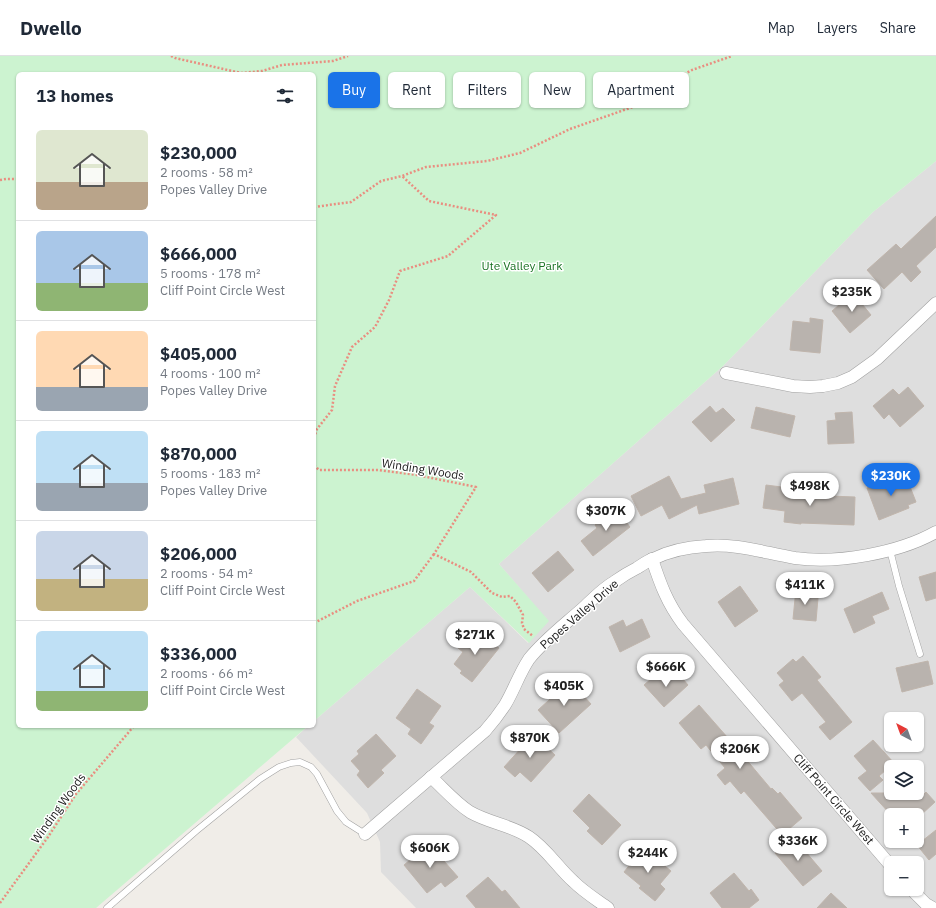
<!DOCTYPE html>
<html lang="en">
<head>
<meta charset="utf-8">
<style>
	:root { --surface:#fff; --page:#f6f6f7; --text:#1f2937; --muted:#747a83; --line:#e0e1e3; --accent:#1a73e8 }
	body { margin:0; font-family:"IBM Plex Sans",sans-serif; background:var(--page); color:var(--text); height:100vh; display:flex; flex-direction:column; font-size:15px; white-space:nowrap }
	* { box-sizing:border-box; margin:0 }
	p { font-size:13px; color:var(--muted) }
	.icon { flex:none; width:22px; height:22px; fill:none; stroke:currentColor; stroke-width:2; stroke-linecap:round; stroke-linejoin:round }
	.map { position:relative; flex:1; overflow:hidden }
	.panel { position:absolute; left:16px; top:16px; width:300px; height:656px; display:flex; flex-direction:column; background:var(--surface); border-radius:6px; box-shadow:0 1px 3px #0004 }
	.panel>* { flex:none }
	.top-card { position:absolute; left:328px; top:16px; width:380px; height:36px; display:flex; gap:8px }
	.needle { width:26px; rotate:319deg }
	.tools { position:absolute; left:884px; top:656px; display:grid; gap:8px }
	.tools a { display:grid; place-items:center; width:40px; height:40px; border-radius:6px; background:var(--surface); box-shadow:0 1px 3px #0004; font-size:20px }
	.price { position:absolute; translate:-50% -34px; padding:0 9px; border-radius:14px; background:#fff; color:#222; font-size:13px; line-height:26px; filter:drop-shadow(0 1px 2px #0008) }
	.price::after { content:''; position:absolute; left:50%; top:24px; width:12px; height:9px; margin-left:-6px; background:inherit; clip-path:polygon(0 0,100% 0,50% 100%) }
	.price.current { background:var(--accent); color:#fff }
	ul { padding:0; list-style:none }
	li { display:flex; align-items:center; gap:12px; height:100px; padding:0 20px }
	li+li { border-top:1px solid var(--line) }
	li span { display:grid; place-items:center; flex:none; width:112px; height:80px; border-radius:6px; color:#555 }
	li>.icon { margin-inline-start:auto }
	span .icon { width:48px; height:48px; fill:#fffc; stroke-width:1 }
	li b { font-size:17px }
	h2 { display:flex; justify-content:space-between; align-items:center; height:48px; padding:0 20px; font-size:17px }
	.tag { padding:0 14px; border-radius:6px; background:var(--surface); box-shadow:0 1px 3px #0004; font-size:14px; line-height:36px }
	.tag.current { background:var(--accent); color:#fff }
	header { display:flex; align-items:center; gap:24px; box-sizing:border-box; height:56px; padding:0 20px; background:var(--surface); border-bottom:1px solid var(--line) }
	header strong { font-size:19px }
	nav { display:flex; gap:22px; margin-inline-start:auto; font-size:14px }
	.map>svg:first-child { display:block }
	.residential { fill:#dedede; fill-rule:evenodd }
	.park { fill:#ccf3d0 }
	.building { fill:#b9b3ae; stroke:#c0b5ac }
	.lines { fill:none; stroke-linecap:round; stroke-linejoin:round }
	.lane-casing { stroke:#a1a1a1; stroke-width:7 }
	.street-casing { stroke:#a1a1a1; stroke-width:13 }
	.path { stroke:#e98e80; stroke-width:2.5; stroke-dasharray:2 2; stroke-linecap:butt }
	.lane { stroke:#fff; stroke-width:6 }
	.street { stroke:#fff; stroke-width:12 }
	.labels { text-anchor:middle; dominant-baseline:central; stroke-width:3; stroke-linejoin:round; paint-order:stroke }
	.park-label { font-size:12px; fill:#1a7324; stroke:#fff }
	.street-label { font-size:12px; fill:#202020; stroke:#fff }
</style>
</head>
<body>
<header>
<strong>Dwello</strong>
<nav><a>Map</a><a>Layers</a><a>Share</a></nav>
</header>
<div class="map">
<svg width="936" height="852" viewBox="0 0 936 852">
	<rect width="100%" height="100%" fill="#f0ede8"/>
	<!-- residential -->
	<path class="residential" d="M936 105V852H416L381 816 380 786 367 757 296 681 308 670H314V665L470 531 528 587 548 565 499 508 723 310 873 156ZM891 663H917V689H891ZM891 711H917V737H891ZM891 759H917V785H891ZM891 807H917V833H891Z"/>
	<!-- park -->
	<polygon class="park" points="0,0 936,0 936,105 873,156 723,310 499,508 549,565 529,587 470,531 314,665 314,18 18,18 18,670 308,670 96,852 0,852"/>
	<!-- building -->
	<g class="building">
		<polygon points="936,160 936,191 916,210 921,216 911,226 902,216 884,233 867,214 896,188 901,193"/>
		<polygon points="853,237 871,259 850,277 832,255"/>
		<polygon points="810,262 823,264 820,297 790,294 793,265 810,267"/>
		<polygon points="908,331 924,350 900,371 889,358 884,363 873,350 893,333 899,339"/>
		<polygon points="710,350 716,357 723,352 735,364 711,386 692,366"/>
		<polygon points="756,351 795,360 790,381 751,372"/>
		<polygon points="852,356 854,387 828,388 827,365 836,364 835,357"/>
		<polygon points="669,420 681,443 706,437 704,429 733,422 739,448 699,458 697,449 669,463 662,449 641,460 631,440"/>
		<polygon points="896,420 898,427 907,423 916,446 908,449 909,452 879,464 867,432"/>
		<polygon points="766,429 805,434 804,439 855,441 854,469 801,467 801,468 784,466 785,455 763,452"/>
		<polygon points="615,452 630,471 593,500 581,485 597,472 595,469"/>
		<polygon points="558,495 574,514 548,536 532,517"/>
		<polygon points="936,516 936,542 926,545 919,521"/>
		<polygon points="740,530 758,555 735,571 718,546"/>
		<polygon points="796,533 811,534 810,541 818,542 816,565 793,563"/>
		<polygon points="882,536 889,553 872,560 875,567 854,577 844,553"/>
		<polygon points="642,563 650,581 620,596 609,571 623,564 626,571"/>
		<polygon points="478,575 499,592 472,626 460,617 462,615 454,608 463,596 458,592 465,583 470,586"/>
		<polygon points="803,600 821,621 817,624 852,666 830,684 819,671 826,666 802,637 792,645 779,629 784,625 777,617 793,603 796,606"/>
		<polygon points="928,605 933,628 902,636 896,612"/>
		<polygon points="677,616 688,629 664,651 644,629 658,617 666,626"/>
		<polygon points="570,625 591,648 559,677 538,654"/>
		<polygon points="417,633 441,650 429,667 434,670 421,688 408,678 411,673 396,662"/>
		<polygon points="699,649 735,690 771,733 772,732 778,738 780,736 802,762 782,779 744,735 741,738 730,725 725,729 717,719 725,712 706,689 701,693 679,667"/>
		<polygon points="376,678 396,700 381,714 384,717 368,732 357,719 360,715 351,705 359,698 357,695"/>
		<polygon points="533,679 555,699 531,726 520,716 515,721 504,711"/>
		<polygon points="873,684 894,707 879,720 883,724 870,735 858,722 867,715 854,700"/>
		<polygon points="917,732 923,739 926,736 935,746 921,759 891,759 871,737 917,737"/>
		<polygon points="589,738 621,769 602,789 587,775 590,772 573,755"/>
		<polygon points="936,774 936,798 929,804 917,789"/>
		<polygon points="794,782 822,815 803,830 775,797"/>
		<polygon points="429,788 458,821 445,831 441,826 427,837 404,809"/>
		<polygon points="643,792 671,815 660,828 665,833 655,845 639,832 641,830 624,816"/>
		<polygon points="734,817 749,835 751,833 759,844 749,852 722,852 710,837"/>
		<polygon points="488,821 502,836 505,834 520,852 476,852 466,840"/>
		<polygon points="831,837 847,852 817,852"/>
	</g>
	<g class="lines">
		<!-- lane casing -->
		<g class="lane-casing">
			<g id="lane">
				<polyline points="890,494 899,530 920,598"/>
				<polyline points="107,852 196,775 260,723 279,711 291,707 300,706 311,711 317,718 337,755 346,766 365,778"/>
			</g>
		</g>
		<!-- street casing -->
		<g class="street-casing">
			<g id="street">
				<polyline points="726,317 793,330 810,331 823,330 838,327 852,321 877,303 936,247"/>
				<path d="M652 503C660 527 667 547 683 568L891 810"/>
				<path d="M431 721C444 733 456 747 470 756 489 767 511 769 529 781 547 793 558 812 574 826 584 836 597 844 608 852"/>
				<path d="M365 778 485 675C492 667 499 658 505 649 514 634 519 618 529 603 544 584 564 569 582 553 592 544 602 533 614 526 621 521 629 516 637 512 642 509 647 505 653 503 669 495 688 491 706 490 736 487 765 497 795 502 837 508 899 497 936 476"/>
				<polyline points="911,833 926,848 933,852"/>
			</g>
		</g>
		<!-- path -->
		<g class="path">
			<polyline points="171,0 175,2 241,17 262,15 282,9 333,5 348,0"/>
			<polyline points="0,124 6,123 18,123"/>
			<polyline points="314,151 351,146 381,125 402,120 426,111 487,105 520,97 570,73 647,46 670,26 692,14 732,0"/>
			<polyline points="314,382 317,373 332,354 335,330 352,291 375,271 389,244 400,215 448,200 496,159 429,145 402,120"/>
			<polyline points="314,409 319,414 378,414 417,419 476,431 434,498 471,516 492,537 502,541 510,540 516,546 523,559 522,567 524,573 533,580"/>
			<polyline points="314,567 357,545 414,525 434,498"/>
			<polyline points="0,847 48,781 76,738 134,670"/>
		</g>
		<!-- lane -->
		<use href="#lane" class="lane"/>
		<!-- street -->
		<use href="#street" class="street"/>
	</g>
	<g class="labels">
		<!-- park labels -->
		<g class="park-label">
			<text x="522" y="209">Ute Valley Park</text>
		</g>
		<!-- street labels -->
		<g class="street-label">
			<text transform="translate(423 413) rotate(9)">Winding Woods</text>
			<text transform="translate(579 558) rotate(-41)">Popes Valley Drive</text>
			<text transform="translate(834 743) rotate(49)">Cliff Point Circle West</text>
			<text transform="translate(58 752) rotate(-54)">Winding Woods</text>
		</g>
	</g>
</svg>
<div class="tools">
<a><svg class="needle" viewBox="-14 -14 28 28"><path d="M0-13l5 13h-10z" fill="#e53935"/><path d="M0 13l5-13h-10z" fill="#747a83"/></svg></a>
<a><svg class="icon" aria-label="layers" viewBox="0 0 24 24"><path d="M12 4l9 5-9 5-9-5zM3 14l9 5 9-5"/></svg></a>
<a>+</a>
<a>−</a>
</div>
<b class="price" style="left:852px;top:257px">$235K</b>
<b class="price current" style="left:891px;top:441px">$230K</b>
<b class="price" style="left:810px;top:451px">$498K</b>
<b class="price" style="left:606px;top:476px">$307K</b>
<b class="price" style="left:805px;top:550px">$411K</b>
<b class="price" style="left:475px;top:600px">$271K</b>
<b class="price" style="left:666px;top:632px">$666K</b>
<b class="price" style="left:564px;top:651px">$405K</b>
<b class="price" style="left:530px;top:703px">$870K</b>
<b class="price" style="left:740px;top:714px">$206K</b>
<b class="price" style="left:798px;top:806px">$336K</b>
<b class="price" style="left:430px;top:813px">$606K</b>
<b class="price" style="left:648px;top:818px">$244K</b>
<div class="top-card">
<a class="tag current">Buy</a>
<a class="tag">Rent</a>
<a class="tag">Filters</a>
<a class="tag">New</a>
<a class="tag">Apartment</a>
</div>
<section class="panel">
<h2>13 homes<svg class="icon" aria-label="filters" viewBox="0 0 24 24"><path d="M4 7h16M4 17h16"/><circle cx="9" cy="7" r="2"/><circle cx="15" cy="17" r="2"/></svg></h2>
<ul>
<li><span style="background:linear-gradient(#dfe7d0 65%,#b9a48a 0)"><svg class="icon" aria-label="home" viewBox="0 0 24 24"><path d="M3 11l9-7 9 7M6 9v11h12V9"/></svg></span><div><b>$230,000</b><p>2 rooms · 58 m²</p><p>Popes Valley Drive</p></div></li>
<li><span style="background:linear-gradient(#a9c7e8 65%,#8fb573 0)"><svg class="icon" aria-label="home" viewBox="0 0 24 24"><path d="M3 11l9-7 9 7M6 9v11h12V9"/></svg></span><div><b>$666,000</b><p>5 rooms · 178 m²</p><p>Cliff Point Circle West</p></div></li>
<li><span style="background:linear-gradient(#ffd9b3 70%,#9aa5b1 0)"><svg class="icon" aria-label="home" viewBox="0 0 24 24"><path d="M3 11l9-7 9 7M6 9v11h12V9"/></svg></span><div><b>$405,000</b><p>4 rooms · 100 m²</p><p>Popes Valley Drive</p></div></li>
<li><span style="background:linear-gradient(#bfe0f5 65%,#9aa5b1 0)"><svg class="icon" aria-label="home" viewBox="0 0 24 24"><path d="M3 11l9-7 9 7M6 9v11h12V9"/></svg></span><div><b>$870,000</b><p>5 rooms · 183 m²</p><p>Popes Valley Drive</p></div></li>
<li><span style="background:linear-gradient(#c9d6e8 60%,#c2b280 0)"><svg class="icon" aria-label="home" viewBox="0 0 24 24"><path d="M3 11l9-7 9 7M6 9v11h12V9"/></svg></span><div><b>$206,000</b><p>2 rooms · 54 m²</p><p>Cliff Point Circle West</p></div></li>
<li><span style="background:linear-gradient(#bfe0f5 75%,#8fb573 0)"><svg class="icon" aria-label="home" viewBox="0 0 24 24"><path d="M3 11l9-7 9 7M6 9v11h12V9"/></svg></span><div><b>$336,000</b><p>2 rooms · 66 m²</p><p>Cliff Point Circle West</p></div></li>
</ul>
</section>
</div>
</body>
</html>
